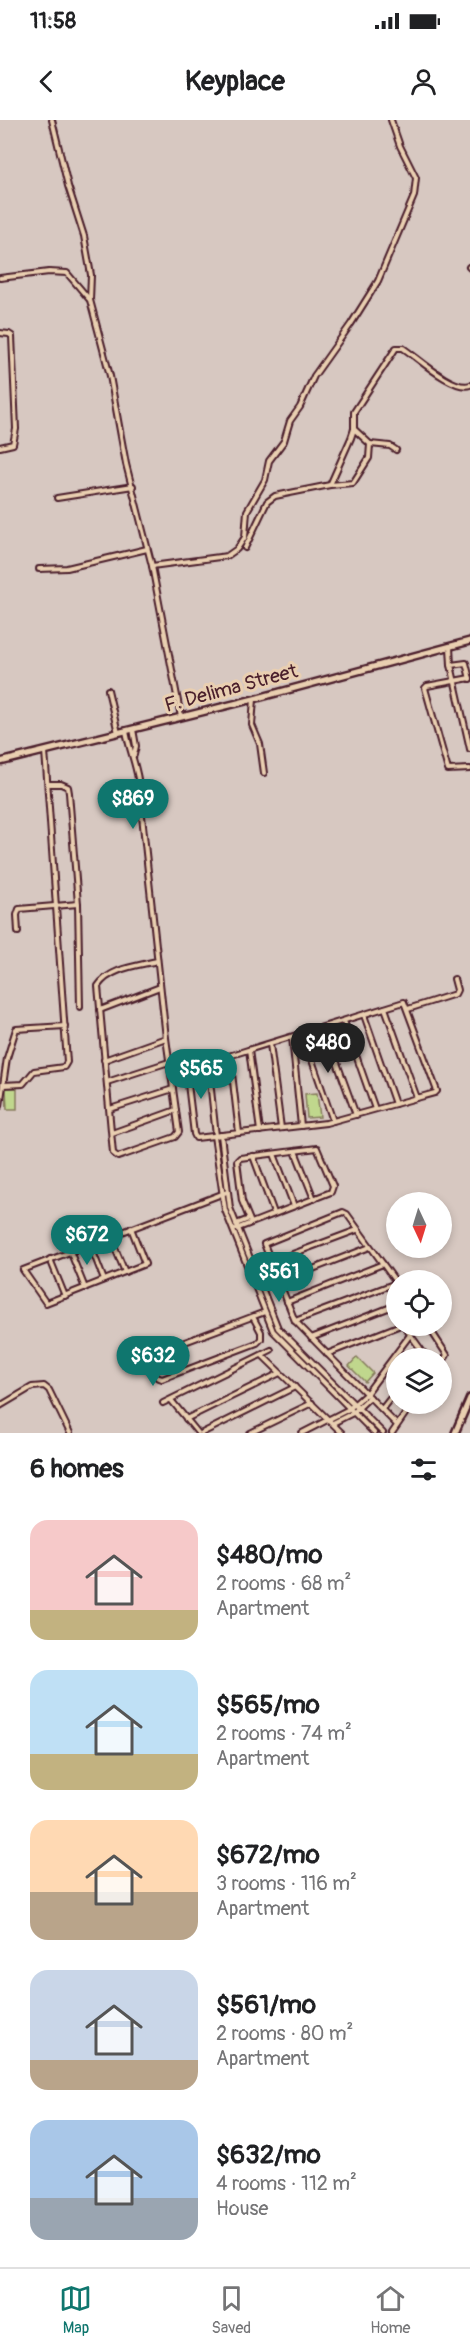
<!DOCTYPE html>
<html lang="en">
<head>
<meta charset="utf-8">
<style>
	:root { --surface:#fff; --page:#f2f2f2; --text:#202124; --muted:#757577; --line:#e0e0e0; --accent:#0f766e }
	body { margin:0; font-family:Pangolin,sans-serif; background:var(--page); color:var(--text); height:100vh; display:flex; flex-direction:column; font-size:22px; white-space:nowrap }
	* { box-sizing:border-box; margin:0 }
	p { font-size:20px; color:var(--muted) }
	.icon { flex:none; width:33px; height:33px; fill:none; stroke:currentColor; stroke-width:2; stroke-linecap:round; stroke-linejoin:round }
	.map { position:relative; height:1313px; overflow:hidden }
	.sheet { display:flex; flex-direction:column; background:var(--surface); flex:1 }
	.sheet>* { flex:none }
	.needle { width:39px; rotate:176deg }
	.buttons { position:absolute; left:386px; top:1072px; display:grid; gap:12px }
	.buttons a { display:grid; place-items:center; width:66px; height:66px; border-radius:50%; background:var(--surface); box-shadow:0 3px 9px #0003; font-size:30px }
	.price { position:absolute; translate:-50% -51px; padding:0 14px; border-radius:21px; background:var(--accent); color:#fff; font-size:20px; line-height:39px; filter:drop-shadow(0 2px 3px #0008) }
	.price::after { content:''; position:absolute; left:50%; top:36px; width:18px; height:14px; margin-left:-9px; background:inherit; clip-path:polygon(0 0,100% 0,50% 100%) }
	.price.current { background:#222; color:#fff }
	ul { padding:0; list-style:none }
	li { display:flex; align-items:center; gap:18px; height:150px; padding:0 30px }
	li span { display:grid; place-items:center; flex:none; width:168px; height:120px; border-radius:18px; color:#555 }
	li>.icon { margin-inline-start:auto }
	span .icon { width:72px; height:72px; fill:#fffc; stroke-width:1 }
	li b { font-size:26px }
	h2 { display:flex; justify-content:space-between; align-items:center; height:72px; padding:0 30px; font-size:26px }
	.status { display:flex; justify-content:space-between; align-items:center; height:42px; padding:0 30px; background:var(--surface); direction:ltr }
	.status svg { height:16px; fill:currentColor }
	header { display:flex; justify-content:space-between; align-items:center; height:78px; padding:0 30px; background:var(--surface); font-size:27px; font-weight:700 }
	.tabs { display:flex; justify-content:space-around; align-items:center; height:84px; border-top:2px solid var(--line); background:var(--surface); font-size:16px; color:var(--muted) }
	.tabs a { display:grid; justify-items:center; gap:3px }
	.tabs .current { color:var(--accent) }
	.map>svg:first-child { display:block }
	.pitch { fill:#c0d78d; stroke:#857b5c; stroke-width:1.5 }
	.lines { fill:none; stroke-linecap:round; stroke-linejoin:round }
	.minor-casing { stroke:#4a1f2b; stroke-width:8 }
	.tertiary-casing { stroke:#4a1f2b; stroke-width:10 }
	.minor { stroke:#e9cfb1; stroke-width:4 }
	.tertiary { stroke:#e9cfb1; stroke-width:5 }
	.labels { text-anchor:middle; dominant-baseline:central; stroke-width:6; stroke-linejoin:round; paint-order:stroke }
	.street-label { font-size:20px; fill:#4a1f2b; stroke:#e9cfb1 }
</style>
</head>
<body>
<div class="status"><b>11:58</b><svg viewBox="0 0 49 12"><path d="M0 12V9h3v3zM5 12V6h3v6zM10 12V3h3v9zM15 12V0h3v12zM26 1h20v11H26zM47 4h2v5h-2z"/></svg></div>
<header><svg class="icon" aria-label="back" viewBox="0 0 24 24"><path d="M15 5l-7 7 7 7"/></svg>Keyplace<svg class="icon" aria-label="person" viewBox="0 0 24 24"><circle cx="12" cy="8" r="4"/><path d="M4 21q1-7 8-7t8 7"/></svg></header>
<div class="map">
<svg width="470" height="1313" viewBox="0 0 470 1313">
	<rect width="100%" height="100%" fill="#d7c8c1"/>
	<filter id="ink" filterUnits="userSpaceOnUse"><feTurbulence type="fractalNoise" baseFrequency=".0167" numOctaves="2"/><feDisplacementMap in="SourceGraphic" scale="12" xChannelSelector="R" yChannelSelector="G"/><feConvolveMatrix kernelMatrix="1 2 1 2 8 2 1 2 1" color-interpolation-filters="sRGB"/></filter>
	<g filter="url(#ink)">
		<!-- pitch -->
		<g class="pitch">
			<polygon points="6,968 17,968 17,989 7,989"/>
			<polygon points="317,973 320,997 307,998 305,974"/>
			<polygon points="357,1237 373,1253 365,1262 349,1246"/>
		</g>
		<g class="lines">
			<!-- minor casing -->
			<g class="minor-casing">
				<g id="minor">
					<polyline points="52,0 68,66 84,116 91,155 90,180 110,256 126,344 152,446 181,597"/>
					<polyline points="469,147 470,148"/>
					<polyline points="0,158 49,152 67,153 89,179"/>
					<polyline points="0,213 9,214 12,216 16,309 13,324 0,327"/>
					<polyline points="370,324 390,326 396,330"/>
					<polyline points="330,365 353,363 369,338 370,324 354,309"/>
					<polyline points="57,378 133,366"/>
					<path d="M245 428 267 382 275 376 330 365 351 318 354 309V292L396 228H403C418 238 453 271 470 265"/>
					<polyline points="152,446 227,436 237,429 245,417 247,391 265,360 269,341 284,321 290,301 300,287 314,256 351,204 378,161 414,76 416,58 400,26 391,0"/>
					<polyline points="39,449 67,448 147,429"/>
					<polyline points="450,527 451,545 470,629"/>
					<polyline points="451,545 466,543 470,559"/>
					<polyline points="470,558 427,566 425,568 448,650 470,649"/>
					<polyline points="108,570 118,613"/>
					<polyline points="254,579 252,605 260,624 264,653"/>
					<polyline points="133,609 136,626 134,635"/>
					<path d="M126 611C129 628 135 642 138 659L166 918 179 1012 175 1017 118 1037 113 1033 98 866C110 848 137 846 157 841"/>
					<polyline points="48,664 61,664 68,667 69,673 78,784 80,887"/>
					<polyline points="18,812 17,795 19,789 78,784"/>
					<polyline points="385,888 417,978"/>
					<polyline points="408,889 455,874 457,870 454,859"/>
					<polyline points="100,890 160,867"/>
					<polyline points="364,895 395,984"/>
					<polyline points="344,901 375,989"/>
					<polyline points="324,907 356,995"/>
					<polyline points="303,914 333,1001"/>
					<polyline points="292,917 301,1006"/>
					<polyline points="270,924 281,1008"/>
					<polyline points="249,930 260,1011"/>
					<polyline points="230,936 239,1013"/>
					<polyline points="185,939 194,1014 196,1018 326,1003 435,973 437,971 404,882 186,949"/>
					<polyline points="104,940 166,918"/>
					<polyline points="208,942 216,1016"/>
					<polyline points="107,962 169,942"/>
					<polyline points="3,965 23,964 34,951 64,947 67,942 45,631"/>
					<polyline points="0,986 7,938 16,909 65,906"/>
					<polyline points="110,989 173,969"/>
					<polyline points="112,1013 176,990"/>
					<polyline points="221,1015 230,1088 278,1208 383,1313"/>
					<polyline points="214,1016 225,1090 273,1211 374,1313"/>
					<polyline points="295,1031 314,1079"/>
					<polyline points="274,1034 294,1086"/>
					<polyline points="253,1036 274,1093"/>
					<polyline points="236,1104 249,1099"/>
					<polyline points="131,1108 145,1144 46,1183 23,1150 227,1072"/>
					<polyline points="236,1109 331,1072 333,1066 317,1028 240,1038 237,1041 242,1081 251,1103"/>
					<polyline points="110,1116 125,1152"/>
					<polyline points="90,1124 104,1160"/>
					<polyline points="70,1131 85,1168"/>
					<polyline points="50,1139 65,1176"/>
					<polyline points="271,1142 357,1110"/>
					<polyline points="279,1162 370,1127"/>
					<polyline points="396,1162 347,1094 343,1092 264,1124 295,1201 397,1305"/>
					<polyline points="287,1182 383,1144"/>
					<path d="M253 1197 261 1212V1219L257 1223 162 1259C152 1256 142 1246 150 1235L265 1192"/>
					<polyline points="295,1201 396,1163"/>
					<polyline points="404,1206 428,1239"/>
					<polyline points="428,1206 447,1235 441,1244"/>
					<polyline points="311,1218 396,1185"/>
					<polyline points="327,1234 398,1206"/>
					<polyline points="262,1235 342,1313"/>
					<polyline points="171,1280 198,1313"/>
					<polyline points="163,1283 271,1230"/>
					<polyline points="0,1286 32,1267 44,1266 49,1270 70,1313"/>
					<polyline points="382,1289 396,1271"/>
					<polyline points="186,1299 280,1253"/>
					<polyline points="333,1303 353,1293 370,1277"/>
					<polyline points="202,1313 295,1267"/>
					<polyline points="250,1313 312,1283"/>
					<polyline points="302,1313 349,1289 366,1274 410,1215"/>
					<polyline points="392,1313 412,1284"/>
				</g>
			</g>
			<!-- tertiary casing -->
			<g class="tertiary-casing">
				<g id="tertiary">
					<polyline points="0,642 254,579 470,521"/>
					<polyline points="455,1313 470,1278"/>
				</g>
			</g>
			<!-- minor -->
			<use href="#minor" class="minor"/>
			<!-- tertiary -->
			<use href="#tertiary" class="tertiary"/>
		</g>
	</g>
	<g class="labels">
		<!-- street labels -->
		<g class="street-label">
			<text transform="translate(231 568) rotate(-15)">F. Delima Street</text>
		</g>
	</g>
</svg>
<div class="buttons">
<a><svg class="needle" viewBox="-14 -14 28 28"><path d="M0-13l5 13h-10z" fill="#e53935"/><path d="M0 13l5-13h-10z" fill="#757577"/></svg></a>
<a><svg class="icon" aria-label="locate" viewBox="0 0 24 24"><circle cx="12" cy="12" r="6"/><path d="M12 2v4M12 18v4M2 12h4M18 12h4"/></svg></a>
<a><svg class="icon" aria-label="layers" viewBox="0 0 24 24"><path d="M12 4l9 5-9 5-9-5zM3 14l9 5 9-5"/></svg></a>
</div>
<b class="price" style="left:133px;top:710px">$869</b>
<b class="price current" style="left:328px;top:954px">$480</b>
<b class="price" style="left:201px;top:980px">$565</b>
<b class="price" style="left:87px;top:1146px">$672</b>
<b class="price" style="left:279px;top:1183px">$561</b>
<b class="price" style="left:153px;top:1267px">$632</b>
</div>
<section class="sheet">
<h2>6 homes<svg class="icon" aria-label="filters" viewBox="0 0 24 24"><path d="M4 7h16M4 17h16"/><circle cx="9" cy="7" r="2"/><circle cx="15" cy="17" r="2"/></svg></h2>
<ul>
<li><span style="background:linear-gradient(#f6c9c9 75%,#c2b280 0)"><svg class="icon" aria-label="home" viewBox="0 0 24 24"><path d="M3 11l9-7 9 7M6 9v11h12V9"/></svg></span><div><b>$480/mo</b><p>2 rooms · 68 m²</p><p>Apartment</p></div></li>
<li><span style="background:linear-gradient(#bfe0f5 70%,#c2b280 0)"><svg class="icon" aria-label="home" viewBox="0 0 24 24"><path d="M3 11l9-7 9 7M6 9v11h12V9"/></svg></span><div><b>$565/mo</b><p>2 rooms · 74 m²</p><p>Apartment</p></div></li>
<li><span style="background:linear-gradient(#ffd9b3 60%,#b9a48a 0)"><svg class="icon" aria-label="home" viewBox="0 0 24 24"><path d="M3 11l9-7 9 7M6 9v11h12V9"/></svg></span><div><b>$672/mo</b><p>3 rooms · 116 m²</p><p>Apartment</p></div></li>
<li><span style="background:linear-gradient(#c9d6e8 75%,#b9a48a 0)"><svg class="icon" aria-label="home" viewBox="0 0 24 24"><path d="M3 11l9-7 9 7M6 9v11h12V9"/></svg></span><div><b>$561/mo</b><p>2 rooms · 80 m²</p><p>Apartment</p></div></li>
<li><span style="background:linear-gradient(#a9c7e8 65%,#9aa5b1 0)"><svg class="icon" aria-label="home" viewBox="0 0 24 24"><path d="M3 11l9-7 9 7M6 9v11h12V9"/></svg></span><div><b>$632/mo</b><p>4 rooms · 112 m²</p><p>House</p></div></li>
</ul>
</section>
<nav class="tabs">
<a class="current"><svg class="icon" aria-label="map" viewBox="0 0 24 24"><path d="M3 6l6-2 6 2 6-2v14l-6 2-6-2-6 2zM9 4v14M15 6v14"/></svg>Map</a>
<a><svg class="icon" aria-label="saved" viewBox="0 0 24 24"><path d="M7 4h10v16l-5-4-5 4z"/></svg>Saved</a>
<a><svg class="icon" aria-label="home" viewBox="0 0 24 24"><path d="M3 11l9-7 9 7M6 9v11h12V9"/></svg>Home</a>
</nav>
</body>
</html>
